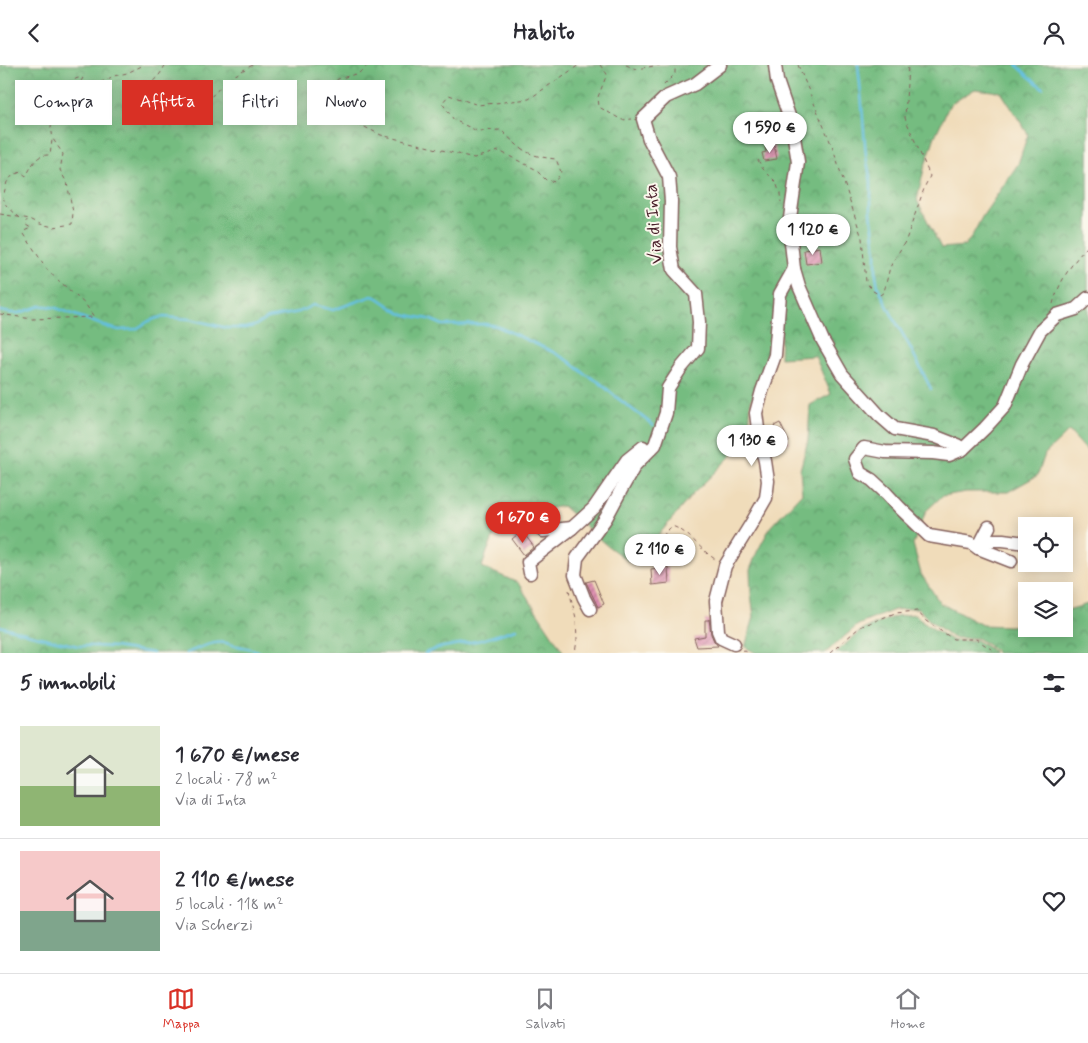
<!DOCTYPE html>
<html lang="it">
<head>
<meta charset="utf-8">
<style>
	:root { --surface:#fff; --page:#f2f2f3; --text:#2b2b33; --muted:#7c7c81; --line:#e1e1e2; --accent:#d93025 }
	body { margin:0; font-family:Mynerve,sans-serif; background:var(--page); color:var(--text); height:100vh; display:flex; flex-direction:column; font-size:19px; white-space:nowrap }
	* { box-sizing:border-box; margin:0 }
	p { font-size:16px; color:var(--muted) }
	.icon { flex:none; width:28px; height:28px; fill:none; stroke:currentColor; stroke-width:2; stroke-linecap:round; stroke-linejoin:round }
	.map { position:relative; height:588px; overflow:hidden }
	.sheet { display:flex; flex-direction:column; background:var(--surface); flex:1 }
	.sheet>* { flex:none }
	.hud { position:absolute; left:15px; top:15px; width:500px; height:45px; display:flex; gap:10px }
	.tools { position:absolute; left:1018px; top:452px; display:grid; gap:10px }
	.tools a { display:grid; place-items:center; width:55px; height:55px; border-radius:0px; background:var(--surface); box-shadow:0 2px 12px #0003; font-size:25px }
	.price { position:absolute; translate:-50% -42px; padding:0 11px; border-radius:18px; background:#fff; color:#222; font-size:16px; line-height:32px; filter:drop-shadow(0 1px 2px #0008) }
	.price::after { content:''; position:absolute; left:50%; top:30px; width:15px; height:11px; margin-left:-8px; background:inherit; clip-path:polygon(0 0,100% 0,50% 100%) }
	.price.current { background:var(--accent); color:#fff }
	ul { padding:0; list-style:none }
	li { display:flex; align-items:center; gap:15px; height:125px; padding:0 20px }
	li+li { border-top:1px solid var(--line) }
	li span { display:grid; place-items:center; flex:none; width:140px; height:100px; border-radius:0px; color:#555 }
	li>.icon { margin-inline-start:auto }
	span .icon { width:60px; height:60px; fill:#fffc; stroke-width:1 }
	li b { font-size:21px }
	h2 { display:flex; justify-content:space-between; align-items:center; height:60px; padding:0 20px; font-size:21px }
	.chip { padding:0 18px; border-radius:0px; background:var(--surface); box-shadow:0 2px 12px #0003; font-size:18px; line-height:45px }
	.chip.current { background:var(--accent); color:#fff }
	header { display:flex; justify-content:space-between; align-items:center; height:65px; padding:0 20px; background:var(--surface); font-size:22px; font-weight:800 }
	.tabs { display:flex; justify-content:space-around; align-items:center; height:70px; border-top:1px solid var(--line); background:var(--surface); font-size:14px; color:var(--muted) }
	.tabs a { display:grid; justify-items:center; gap:2px }
	.tabs .current { color:var(--accent) }
	.map>svg:first-child { display:block }
	.forest { fill:url(#forest-crowns); stroke:#5f6e56; fill-rule:evenodd }
	.lines { fill:none; stroke-linecap:round; stroke-linejoin:round }
	.stream { stroke:#63bfe1; stroke-width:2.5 }
	.building { fill:url(#building-hatch) }
	.minor-casing { stroke:#84615d; stroke-width:15 }
	.path { stroke:#84615d; stroke-width:1; stroke-dasharray:4 4; stroke-linecap:butt }
	.minor { stroke:#fff; stroke-width:12 }
	.labels { text-anchor:middle; dominant-baseline:central; stroke-width:4; stroke-linejoin:round; paint-order:stroke }
	.street-label { font-size:18px; fill:#4a1f2b; stroke:#fbf7ec }
</style>
</head>
<body>
<header><svg class="icon" aria-label="back" viewBox="0 0 24 24"><path d="M15 5l-7 7 7 7"/></svg>Habito<svg class="icon" aria-label="person" viewBox="0 0 24 24"><circle cx="12" cy="8" r="4"/><path d="M4 21q1-7 8-7t8 7"/></svg></header>
<div class="map">
<svg width="1088" height="588" viewBox="0 0 1088 588">
	<defs>
		<pattern id="forest-crowns" width="20" height="18" patternUnits="userSpaceOnUse" patternTransform="scale(1.25)"><rect width="20" height="18" fill="#74bc80"/><path d="M2 6a3 3 0 1 1 6 0M12 15a3 3 0 1 1 6 0" fill="none" stroke="#619869"/></pattern>
		<pattern id="building-hatch" width="6" height="6" patternUnits="userSpaceOnUse" patternTransform="scale(1.25)"><rect width="6" height="6" fill="#de91b1"/><path d="M-1 1l2-2M0 6l6-6M5 7l2-2" fill="none" stroke="#b67690"/></pattern>
	</defs>
	<rect width="100%" height="100%" fill="#fbf7ec"/>
	<filter id="ink" filterUnits="userSpaceOnUse"><feTurbulence type="fractalNoise" baseFrequency=".02" numOctaves="2"/><feDisplacementMap in="SourceGraphic" scale="10" xChannelSelector="R" yChannelSelector="G"/><feConvolveMatrix kernelMatrix="1 2 1 2 8 2 1 2 1" color-interpolation-filters="sRGB"/></filter>
	<filter id="wash" filterUnits="userSpaceOnUse"><feTurbulence type="fractalNoise" baseFrequency=".0096" numOctaves="4" result="noise"/><feDisplacementMap in="SourceGraphic" scale="20" xChannelSelector="R" yChannelSelector="G"/><feGaussianBlur stdDeviation="1.12" result="paint"/><feColorMatrix in="noise" values="0 0 0 0 0 0 0 0 0 0 0 0 0 0 0 0 0 1.4 0 .05"/><feComposite in="paint" operator="in"/></filter>
	<g filter="url(#wash)">
		<rect width="100%" height="100%" fill="#f0dcba"/>
		<!-- forest -->
		<g class="forest">
			<polygon points="0,0 771,0 783,45 793,97 790,205 772,290 751,336 748,374 692,430 661,467 649,484 628,496 605,479 563,441 518,449 501,455 487,487 482,502 518,518 564,588 0,588"/>
			<path d="M778 0H1088V387L1069 366 1045 389 1038 410 1008 427H966L942 431 926 446 913 479 921 509 940 538 982 560 1009 561 1026 560V564H1064V546L1088 539V588H996L995 585 977 573H953L928 554 918 543 894 545 858 560 825 588H756L745 582 754 552 751 529 750 505 757 487 771 461 802 428 800 405 808 375 810 340 831 329 815 291 780 293 782 229 797 203 792 160 801 97ZM975 24 1001 27 1028 69 1018 99 982 152 971 173 964 181 941 183 917 135 924 104 935 71 950 39Z"/>
			<polygon points="915,549 924,558 953,576 976,575 993,586 993,588 835,588 862,565 896,551"/>
		</g>
		<g class="lines">
			<!-- stream -->
			<g class="stream">
				<polyline points="858,0 861,29 866,91 871,117 871,147 876,189 876,210 878,222 893,252 910,282 931,324"/>
				<polyline points="1017,0 1027,10 1043,23"/>
				<polyline points="0,246 11,248 19,248 40,241 46,241 56,243 110,263 119,265 136,264 149,256 157,253 163,252 190,254 227,263 245,263 254,261 268,253 299,247 313,240 333,245 372,231 378,233 400,248 412,251 429,254 443,260 485,259 497,261 553,287 569,296 585,309 599,317 616,332 653,360"/>
				<polyline points="0,561 31,570 78,581 93,581 114,582 153,588"/>
				<path d="M186 588C199 584 212 575 226 578 230 579 234 581 238 581 246 583 254 583 261 588"/>
				<polyline points="425,588 438,583 481,575 516,564"/>
			</g>
		</g>
		<g id="blocks">
			<!-- building -->
			<g class="building">
				<polygon points="774,80 777,94 764,96 762,88 766,87 765,82"/>
				<polygon points="820,182 822,197 806,199 804,185"/>
				<polygon points="780,358 789,377 783,380 774,361"/>
				<polygon points="517,470 520,473 525,470 534,482 524,490 512,474"/>
				<polygon points="668,502 669,518 652,520 651,504"/>
				<polygon points="594,515 604,539 598,542 586,517"/>
				<polygon points="709,554 711,569 714,576 718,581 697,582 694,573 705,571 705,555 709,555"/>
			</g>
		</g>
	</g>
	<g filter="url(#ink)">
		<use href="#blocks" fill-opacity="0" stroke="#84615d" stroke-width="1"/>
		<g class="lines">
			<!-- minor casing -->
			<g class="minor-casing">
				<g id="minor">
					<polyline points="775,0 777,16 792,60 798,97 789,160 794,204 799,221 823,276 842,309 879,350 895,364 934,371 957,380 963,384 985,363 1005,341 1022,299 1040,266 1057,250 1076,244 1088,233"/>
					<polyline points="963,384 949,390 933,388 885,387 864,383 855,394 860,408 872,415 886,428 900,443 929,471 971,478 978,483 990,475 1003,475 1026,478"/>
					<polyline points="989,462 978,483 1011,496"/>
					<polyline points="543,466 572,463"/>
					<polyline points="530,508 528,497 572,463 594,443 627,395 643,382"/>
					<polyline points="590,544 584,533 575,510 577,493 606,453 621,425 635,400 655,380 666,348 668,323 681,303 698,283 699,257 696,229 674,205 670,182 671,136 669,112 649,74 643,54 666,32 695,19 720,0"/>
					<polyline points="734,579 721,573 718,566 716,536 725,501 751,459 766,433 768,416 765,396 759,372 756,348 762,326 775,290 780,229 794,204"/>
				</g>
			</g>
			<!-- path -->
			<g class="path">
				<path d="M165 0C158 17 143 23 127 32L126 41C142 47 154 40 171 44 178 46 182 51 189 53 190 54 196 54 197 54 200 49 203 42 207 37 217 23 237 7 253 0"/>
				<path d="M368 0 359 8 338 14 326 23 324 39 332 46 381 70 474 93 499 86 535 104 546 115 555 117 561 107 556 94C526 91 522 85 501 65L477 66 454 55 442 38 449 30 478 40 529 34 579 0"/>
				<polyline points="600,0 607,9 598,32 599,42 622,55 632,54"/>
				<polyline points="626,0 636,4 660,0"/>
				<polyline points="798,0 832,81 862,173 866,217 873,226 880,230 884,227 890,202 906,175 925,121 930,111 905,53 908,0"/>
				<polyline points="664,20 675,9 675,0"/>
				<polyline points="758,95 763,104 776,117 780,129 781,137"/>
				<polyline points="0,149 30,154 40,159 54,162 72,159 73,147 67,118 60,105 63,89 53,74 51,61 69,17 78,13 83,13 77,22 78,26 81,27 114,11 127,8 144,0"/>
				<path d="M20 153 6 140 3 132 7 117 13 110 21 107 26 111C33 100 35 89 50 90L52 75"/>
				<path d="M1053 239C1059 217 1072 197 1088 181"/>
				<polyline points="0,249 32,254 94,252 86,240 48,206 24,169 24,166 31,163 26,160 27,155"/>
				<path d="M657 495 665 468 672 461C690 467 699 484 715 494"/>
				<polyline points="569,525 576,553 577,575 575,588"/>
				<polyline points="743,585 749,588"/>
				<polyline points="830,588 860,562 895,548 917,546 926,556 953,574 976,574 994,586 995,588"/>
			</g>
			<!-- minor -->
			<use href="#minor" class="minor"/>
		</g>
	</g>
	<g class="labels">
		<!-- street labels -->
		<g class="street-label">
			<text transform="translate(654 159) rotate(-94)">Via di Inta</text>
		</g>
	</g>
</svg>
<div class="tools">
<a><svg class="icon" aria-label="locate" viewBox="0 0 24 24"><circle cx="12" cy="12" r="6"/><path d="M12 2v4M12 18v4M2 12h4M18 12h4"/></svg></a>
<a><svg class="icon" aria-label="layers" viewBox="0 0 24 24"><path d="M12 4l9 5-9 5-9-5zM3 14l9 5 9-5"/></svg></a>
</div>
<b class="price" style="left:770px;top:89px">1 590 €</b>
<b class="price" style="left:813px;top:191px">1 120 €</b>
<b class="price" style="left:752px;top:402px">1 130 €</b>
<b class="price current" style="left:523px;top:479px">1 670 €</b>
<b class="price" style="left:660px;top:511px">2 110 €</b>
<div class="hud">
<a class="chip">Compra</a>
<a class="chip current">Affitta</a>
<a class="chip">Filtri</a>
<a class="chip">Nuovo</a>
</div>
</div>
<section class="sheet">
<h2>5 immobili<svg class="icon" aria-label="filters" viewBox="0 0 24 24"><path d="M4 7h16M4 17h16"/><circle cx="9" cy="7" r="2"/><circle cx="15" cy="17" r="2"/></svg></h2>
<ul>
<li><span style="background:linear-gradient(#dfe7d0 60%,#8fb573 0)"><svg class="icon" aria-label="home" viewBox="0 0 24 24"><path d="M3 11l9-7 9 7M6 9v11h12V9"/></svg></span><div><b>1 670 €/mese</b><p>2 locali · 78 m²</p><p>Via di Inta</p></div><svg class="icon" aria-label="heart" viewBox="0 0 24 24"><path d="M12 20l-8-8c-3-5 5-10 8-4 3-6 11-1 8 4z"/></svg></li>
<li><span style="background:linear-gradient(#f6c9c9 60%,#7fa58c 0)"><svg class="icon" aria-label="home" viewBox="0 0 24 24"><path d="M3 11l9-7 9 7M6 9v11h12V9"/></svg></span><div><b>2 110 €/mese</b><p>5 locali · 118 m²</p><p>Via Scherzi</p></div><svg class="icon" aria-label="heart" viewBox="0 0 24 24"><path d="M12 20l-8-8c-3-5 5-10 8-4 3-6 11-1 8 4z"/></svg></li>
</ul>
</section>
<nav class="tabs">
<a class="current"><svg class="icon" aria-label="map" viewBox="0 0 24 24"><path d="M3 6l6-2 6 2 6-2v14l-6 2-6-2-6 2zM9 4v14M15 6v14"/></svg>Mappa</a>
<a><svg class="icon" aria-label="saved" viewBox="0 0 24 24"><path d="M7 4h10v16l-5-4-5 4z"/></svg>Salvati</a>
<a><svg class="icon" aria-label="home" viewBox="0 0 24 24"><path d="M3 11l9-7 9 7M6 9v11h12V9"/></svg>Home</a>
</nav>
</body>
</html>
